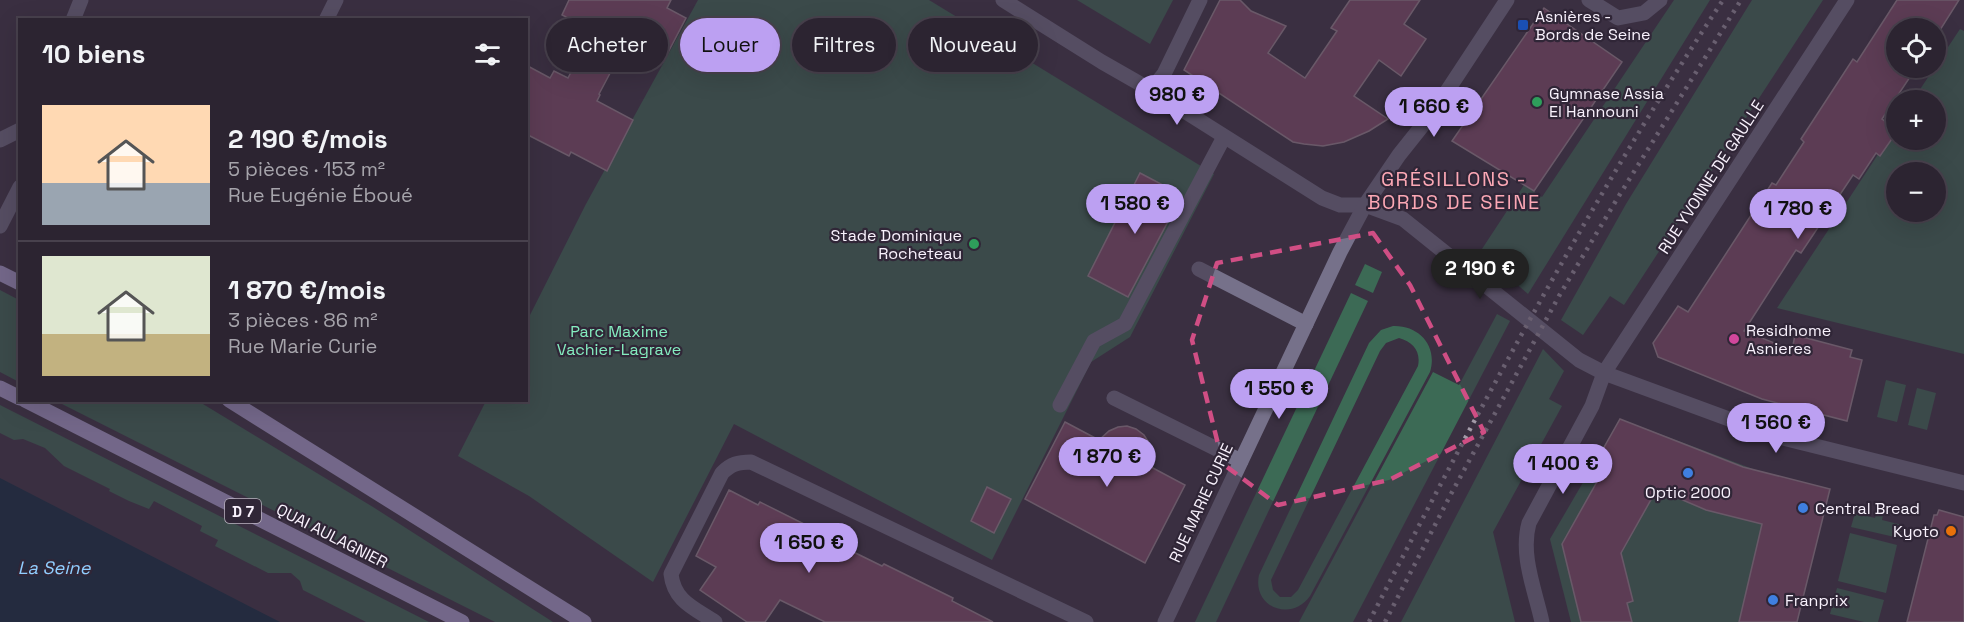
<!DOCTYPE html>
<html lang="fr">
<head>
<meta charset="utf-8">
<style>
	:root { --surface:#2c2431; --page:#342c39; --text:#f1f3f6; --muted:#a6a4ab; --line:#48414d; --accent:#bca0f2 }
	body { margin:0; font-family:"Space Grotesk",sans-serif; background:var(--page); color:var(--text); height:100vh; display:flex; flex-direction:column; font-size:22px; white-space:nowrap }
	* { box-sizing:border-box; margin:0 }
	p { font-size:20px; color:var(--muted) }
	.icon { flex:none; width:33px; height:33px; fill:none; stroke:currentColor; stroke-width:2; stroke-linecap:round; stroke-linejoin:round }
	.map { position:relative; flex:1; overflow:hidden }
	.details { position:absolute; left:18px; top:18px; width:510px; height:384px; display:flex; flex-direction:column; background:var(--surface); border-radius:0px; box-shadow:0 6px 24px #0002,0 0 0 2px var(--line) }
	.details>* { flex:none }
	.hud { position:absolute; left:546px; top:18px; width:570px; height:54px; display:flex; gap:12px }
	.fabs { position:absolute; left:1886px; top:18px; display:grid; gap:12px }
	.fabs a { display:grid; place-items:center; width:60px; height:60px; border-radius:50%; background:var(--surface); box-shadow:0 6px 24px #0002,0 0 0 2px var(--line); font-size:30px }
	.price { position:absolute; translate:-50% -51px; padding:0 14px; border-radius:21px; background:var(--accent); color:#111; font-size:20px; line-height:39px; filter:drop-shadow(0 2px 3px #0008) }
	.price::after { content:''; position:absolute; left:50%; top:36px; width:18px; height:14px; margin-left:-9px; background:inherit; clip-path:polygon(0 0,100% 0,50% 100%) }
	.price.active { background:#222; color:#fff }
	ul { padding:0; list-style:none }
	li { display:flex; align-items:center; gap:18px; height:150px; padding:0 24px }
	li+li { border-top:2px solid var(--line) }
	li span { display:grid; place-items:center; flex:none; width:168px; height:120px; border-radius:0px; color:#555 }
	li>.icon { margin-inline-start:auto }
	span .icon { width:72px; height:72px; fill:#fffc; stroke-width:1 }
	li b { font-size:26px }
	h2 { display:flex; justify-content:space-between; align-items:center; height:72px; padding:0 24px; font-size:26px }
	.pill { padding:0 21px; border-radius:27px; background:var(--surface); box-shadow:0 6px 24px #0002,0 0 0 2px var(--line); font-size:21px; line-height:54px }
	.pill.active { background:var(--accent); color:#111 }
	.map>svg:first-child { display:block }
	.green { fill:#3c6a55; fill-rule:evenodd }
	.water { fill:#09273c }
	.building { fill:#864d6c; stroke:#a38b97; stroke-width:1.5 }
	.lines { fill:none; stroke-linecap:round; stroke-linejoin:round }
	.minor { stroke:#76718a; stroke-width:15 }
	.major { stroke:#b8acdf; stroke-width:15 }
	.rail { stroke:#a39aa8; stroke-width:4.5; stroke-dasharray:3 6; stroke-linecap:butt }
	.marked { fill:none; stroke:#d04e84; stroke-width:4.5; stroke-dasharray:12 8; stroke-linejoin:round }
	.transit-dot { fill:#1a4fb4; stroke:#302637; stroke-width:2 }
	.leisure-dot { fill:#2e9e5b; stroke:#302637; stroke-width:2 }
	.hotel-dot { fill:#d1479c; stroke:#302637; stroke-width:2 }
	.shop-dot { fill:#3f7fe0; stroke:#302637; stroke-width:2 }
	.food-dot { fill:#e8710a; stroke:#302637; stroke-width:2 }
	.labels { text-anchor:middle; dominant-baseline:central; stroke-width:4.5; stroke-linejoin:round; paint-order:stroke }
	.shield { fill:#302637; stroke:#bdb5c2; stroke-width:1.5 }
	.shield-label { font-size:15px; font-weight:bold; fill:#f9f2fd }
	.poi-label { font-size:16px; fill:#f9f2fd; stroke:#302637; text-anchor:start }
	.street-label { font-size:16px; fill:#f9f2fd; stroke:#302637 }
	.park-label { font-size:16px; fill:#85edc0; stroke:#302637 }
	.water-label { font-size:18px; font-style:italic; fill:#90ceff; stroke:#302637 }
	.quarter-label { font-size:20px; letter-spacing:1.5px; fill:#fca8b5; stroke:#302637 }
</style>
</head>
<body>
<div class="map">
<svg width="1964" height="622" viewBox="0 0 1964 622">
	<rect width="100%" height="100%" fill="#3a3041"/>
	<!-- green -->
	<g class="green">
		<polygon points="698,0 929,0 1214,174 1130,337 1091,362 992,560 734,424 653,582 529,496 458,456 486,401 526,400 527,321 586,204"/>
		<polygon points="1077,0 1173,0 1150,44"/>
		<polygon points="1674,0 1710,0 1528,294 1480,252 1524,185 1542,197"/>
		<polygon points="1752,0 1823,0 1624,305 1610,296 1583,335 1561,320 1626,204"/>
		<path d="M1960 29 1964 31V354L1777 308 1896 127V140H1935V100H1913ZM1896 172H1935V212H1896Z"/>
		<polygon points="1365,264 1382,272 1373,293 1355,285"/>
		<polygon points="0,290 19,300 19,382 0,372"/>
		<polygon points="1351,293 1368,301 1216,622 1195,622"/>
		<polygon points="1497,314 1510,321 1353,622 1299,622 1433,372 1459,385"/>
		<path d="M1393 326C1419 325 1438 346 1430 372L1310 596C1292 622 1252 608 1259 575L1369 343 1381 330ZM1399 338C1413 342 1421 351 1418 366L1298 590 1291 597H1280L1273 590 1271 580 1380 351 1386 343Z"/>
		<polygon points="1543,349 1564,371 1549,399 1562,406 1493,532 1515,622 1401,622"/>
		<polygon points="1886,380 1906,385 1897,422 1877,417"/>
		<polygon points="1917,388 1936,393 1927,430 1908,425"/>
		<polygon points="56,401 198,401 373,507 553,622 495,622"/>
		<polygon points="0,405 429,622 366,622 303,590 300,581 291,573 268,573 215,546 218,540 200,531 202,526 154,501 149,509 129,501 109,491 110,489 64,466 45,448 23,439 14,440 0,433"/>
		<polygon points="1620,419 1761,472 1797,622 1571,622 1550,539"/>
		<polygon points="1878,505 1885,506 1882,520 1902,525 1899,538 1851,527 1855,513 1875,518"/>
		<polygon points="1850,533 1897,545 1886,593 1838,581"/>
		<polygon points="1837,588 1884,600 1878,622 1864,622 1830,614"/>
	</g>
	<!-- water -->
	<polygon class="water" points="0,478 280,622 0,622"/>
	<!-- building -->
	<g class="building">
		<polygon points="569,0 671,0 667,8 686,18 663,62 644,51 642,56 624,47 599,94 600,95 597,101 633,120 607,171 571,152 569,156 526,134 526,65 550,78 554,71 568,78 592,30 562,15"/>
		<polygon points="1220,0 1240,0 1251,11 1286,26 1268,53 1305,78 1337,31 1331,28 1350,0 1420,0 1404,24 1426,39 1401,76 1379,60 1354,96 1388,119 1369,131 1344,142 1323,146 1304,144 1293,142 1184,70"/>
		<polygon points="1897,0 1959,0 1935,38 1935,28 1896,28 1896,68 1916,68 1882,119 1896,129 1896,133 1880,156 1876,153 1859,179 1853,175 1801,253 1796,250 1744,331 1792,350 1795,335 1852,350 1850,357 1862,360 1847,421 1762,399 1658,357 1653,343 1678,306 1688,312 1772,183 1776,185 1804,142 1801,139 1853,59 1857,62"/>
		<polygon points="1544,8 1622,62 1534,191 1452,141"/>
		<polygon points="1140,173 1182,195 1128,297 1088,276"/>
		<polygon points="1620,419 1743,467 1830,489 1797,622 1739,622 1762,524 1706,510 1657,489 1621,553 1633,601 1627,603 1632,622 1581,622 1562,544 1603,471 1594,465"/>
		<polygon points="1065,422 1099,440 1109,431 1118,427 1127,426 1136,429 1144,435 1149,443 1151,467 1185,485 1145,563 1025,499"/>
		<polygon points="987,487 1011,499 994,533 971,521"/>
		<polygon points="729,490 758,505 760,502 828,536 827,539 882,566 884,564 953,598 952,601 993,622 825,622 780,600 765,622 747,622 700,590 716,567 696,556"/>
		<polygon points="1939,510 1964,517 1964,622 1907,622 1934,515 1937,515"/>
	</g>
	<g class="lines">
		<!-- minor -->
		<g class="minor">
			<polyline points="1003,0 1102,62 1151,90 1322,198 1340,205 1365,205 1403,219 1579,360 1604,373 1775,436 1964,483"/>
			<polyline points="1589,0 1618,18 1644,13 1660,0"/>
			<polyline points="73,20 81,0"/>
			<polyline points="326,20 336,0"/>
			<polyline points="1151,90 1164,74 1200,0"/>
			<polyline points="0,140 20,130"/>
			<polyline points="0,226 20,187"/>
			<polyline points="1199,269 1306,324"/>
			<polyline points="1114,398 1241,461"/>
			<polyline points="1060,405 1094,341 1125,324 1224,137"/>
			<path d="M715 622C694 608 674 601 671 574L722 473C731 464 738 462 751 462L1086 622"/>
			<polyline points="1165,622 1340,252 1365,205 1399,155 1434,111 1507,0"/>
			<path d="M1542 622C1535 590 1520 555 1529 523L1592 406 1604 373 1847 0"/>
		</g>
		<!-- major -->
		<g class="major">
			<polyline points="0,273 20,283"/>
			<polyline points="0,388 20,398"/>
			<polyline points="25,400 462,622"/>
			<polyline points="229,400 584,622"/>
		</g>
		<!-- rail -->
		<g class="rail">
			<path d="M1369 622C1478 410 1591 199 1723 0"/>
			<polyline points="1385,622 1451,494 1559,296 1617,199 1741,0"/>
		</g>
	</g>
	<!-- marked area -->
	<path d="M0 0H1964V622H0ZM1373 233 1410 285 1484 432 1389 480 1278 505 1223 464 1192 340 1217 263Z" fill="#3a3041" fill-opacity=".55" fill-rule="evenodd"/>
	<path class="marked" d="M1373 233 1410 285 1484 432 1389 480 1278 505 1223 464 1192 340 1217 263Z"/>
	<!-- markers -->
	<rect class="transit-dot" x="1517" y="19" width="12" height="12" rx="3"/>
	<g class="leisure-dot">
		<circle cx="1537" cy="102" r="6"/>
		<circle cx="974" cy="244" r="6"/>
	</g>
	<circle class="hotel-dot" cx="1734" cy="339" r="6"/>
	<g class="shop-dot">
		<circle cx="1688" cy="473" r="6"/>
		<circle cx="1803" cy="508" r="6"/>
		<circle cx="1773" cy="600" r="6"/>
	</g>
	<circle class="food-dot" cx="1951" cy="531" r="6"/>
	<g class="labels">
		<!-- shield labels -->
		<rect class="shield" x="225" y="499" width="36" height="24" rx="4.5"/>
		<g class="shield-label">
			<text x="243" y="511">D 7</text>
		</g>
		<!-- poi labels -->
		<g class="poi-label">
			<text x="1535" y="16">Asnières -<tspan x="1535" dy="18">Bords de Seine</tspan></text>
			<text x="1549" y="93">Gymnase Assia<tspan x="1549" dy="18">El Hannouni</tspan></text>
			<text x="962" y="235" text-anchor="end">Stade Dominique<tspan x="962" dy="18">Rocheteau</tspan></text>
			<text x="1746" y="330">Residhome<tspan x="1746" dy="18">Asnieres</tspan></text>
			<text x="1688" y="492" text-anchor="middle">Optic 2000</text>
			<text x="1815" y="508">Central Bread</text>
			<text x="1939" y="531" text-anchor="end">Kyoto</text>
			<text x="1785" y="600">Franprix</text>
		</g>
		<!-- street labels -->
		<g class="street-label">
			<text transform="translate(1711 177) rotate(-57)">RUE YVONNE DE GAULLE</text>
			<text transform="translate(1201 503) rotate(-65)">RUE MARIE CURIE</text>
			<text transform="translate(332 536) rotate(27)">QUAI AULAGNIER</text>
		</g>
		<!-- park labels -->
		<g class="park-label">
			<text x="619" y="331">Parc Maxime<tspan x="619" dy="18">Vachier-Lagrave</tspan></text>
		</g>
		<!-- water labels -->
		<g class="water-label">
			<text x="54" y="567">La Seine</text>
		</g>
		<!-- quarter labels -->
		<g class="quarter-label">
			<text x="1454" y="179">GRÉSILLONS -<tspan x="1454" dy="23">BORDS DE SEINE</tspan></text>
		</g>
	</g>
</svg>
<div class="fabs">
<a><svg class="icon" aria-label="locate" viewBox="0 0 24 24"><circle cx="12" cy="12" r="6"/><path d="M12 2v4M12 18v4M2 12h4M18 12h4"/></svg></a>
<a>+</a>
<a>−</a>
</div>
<b class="price" style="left:1177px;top:126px">980 €</b>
<b class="price" style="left:1434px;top:138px">1 660 €</b>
<b class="price" style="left:1135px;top:235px">1 580 €</b>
<b class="price" style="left:1798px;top:240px">1 780 €</b>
<b class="price active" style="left:1480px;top:300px">2 190 €</b>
<b class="price" style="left:1279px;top:420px">1 550 €</b>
<b class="price" style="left:1776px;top:454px">1 560 €</b>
<b class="price" style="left:1107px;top:488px">1 870 €</b>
<b class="price" style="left:1563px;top:495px">1 400 €</b>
<b class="price" style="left:809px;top:574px">1 650 €</b>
<div class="hud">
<a class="pill">Acheter</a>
<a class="pill active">Louer</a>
<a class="pill">Filtres</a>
<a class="pill">Nouveau</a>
</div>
<section class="details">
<h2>10 biens<svg class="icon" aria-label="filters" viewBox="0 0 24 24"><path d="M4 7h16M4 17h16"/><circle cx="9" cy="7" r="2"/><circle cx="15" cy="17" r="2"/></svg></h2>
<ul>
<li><span style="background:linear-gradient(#ffd9b3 65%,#9aa5b1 0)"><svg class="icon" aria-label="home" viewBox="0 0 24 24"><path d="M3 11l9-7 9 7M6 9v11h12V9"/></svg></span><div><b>2 190 €/mois</b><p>5 pièces · 153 m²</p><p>Rue Eugénie Éboué</p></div></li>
<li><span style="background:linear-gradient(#dfe7d0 65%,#c2b280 0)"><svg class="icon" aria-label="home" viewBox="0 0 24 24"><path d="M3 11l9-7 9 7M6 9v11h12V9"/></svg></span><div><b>1 870 €/mois</b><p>3 pièces · 86 m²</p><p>Rue Marie Curie</p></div></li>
</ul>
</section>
</div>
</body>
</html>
